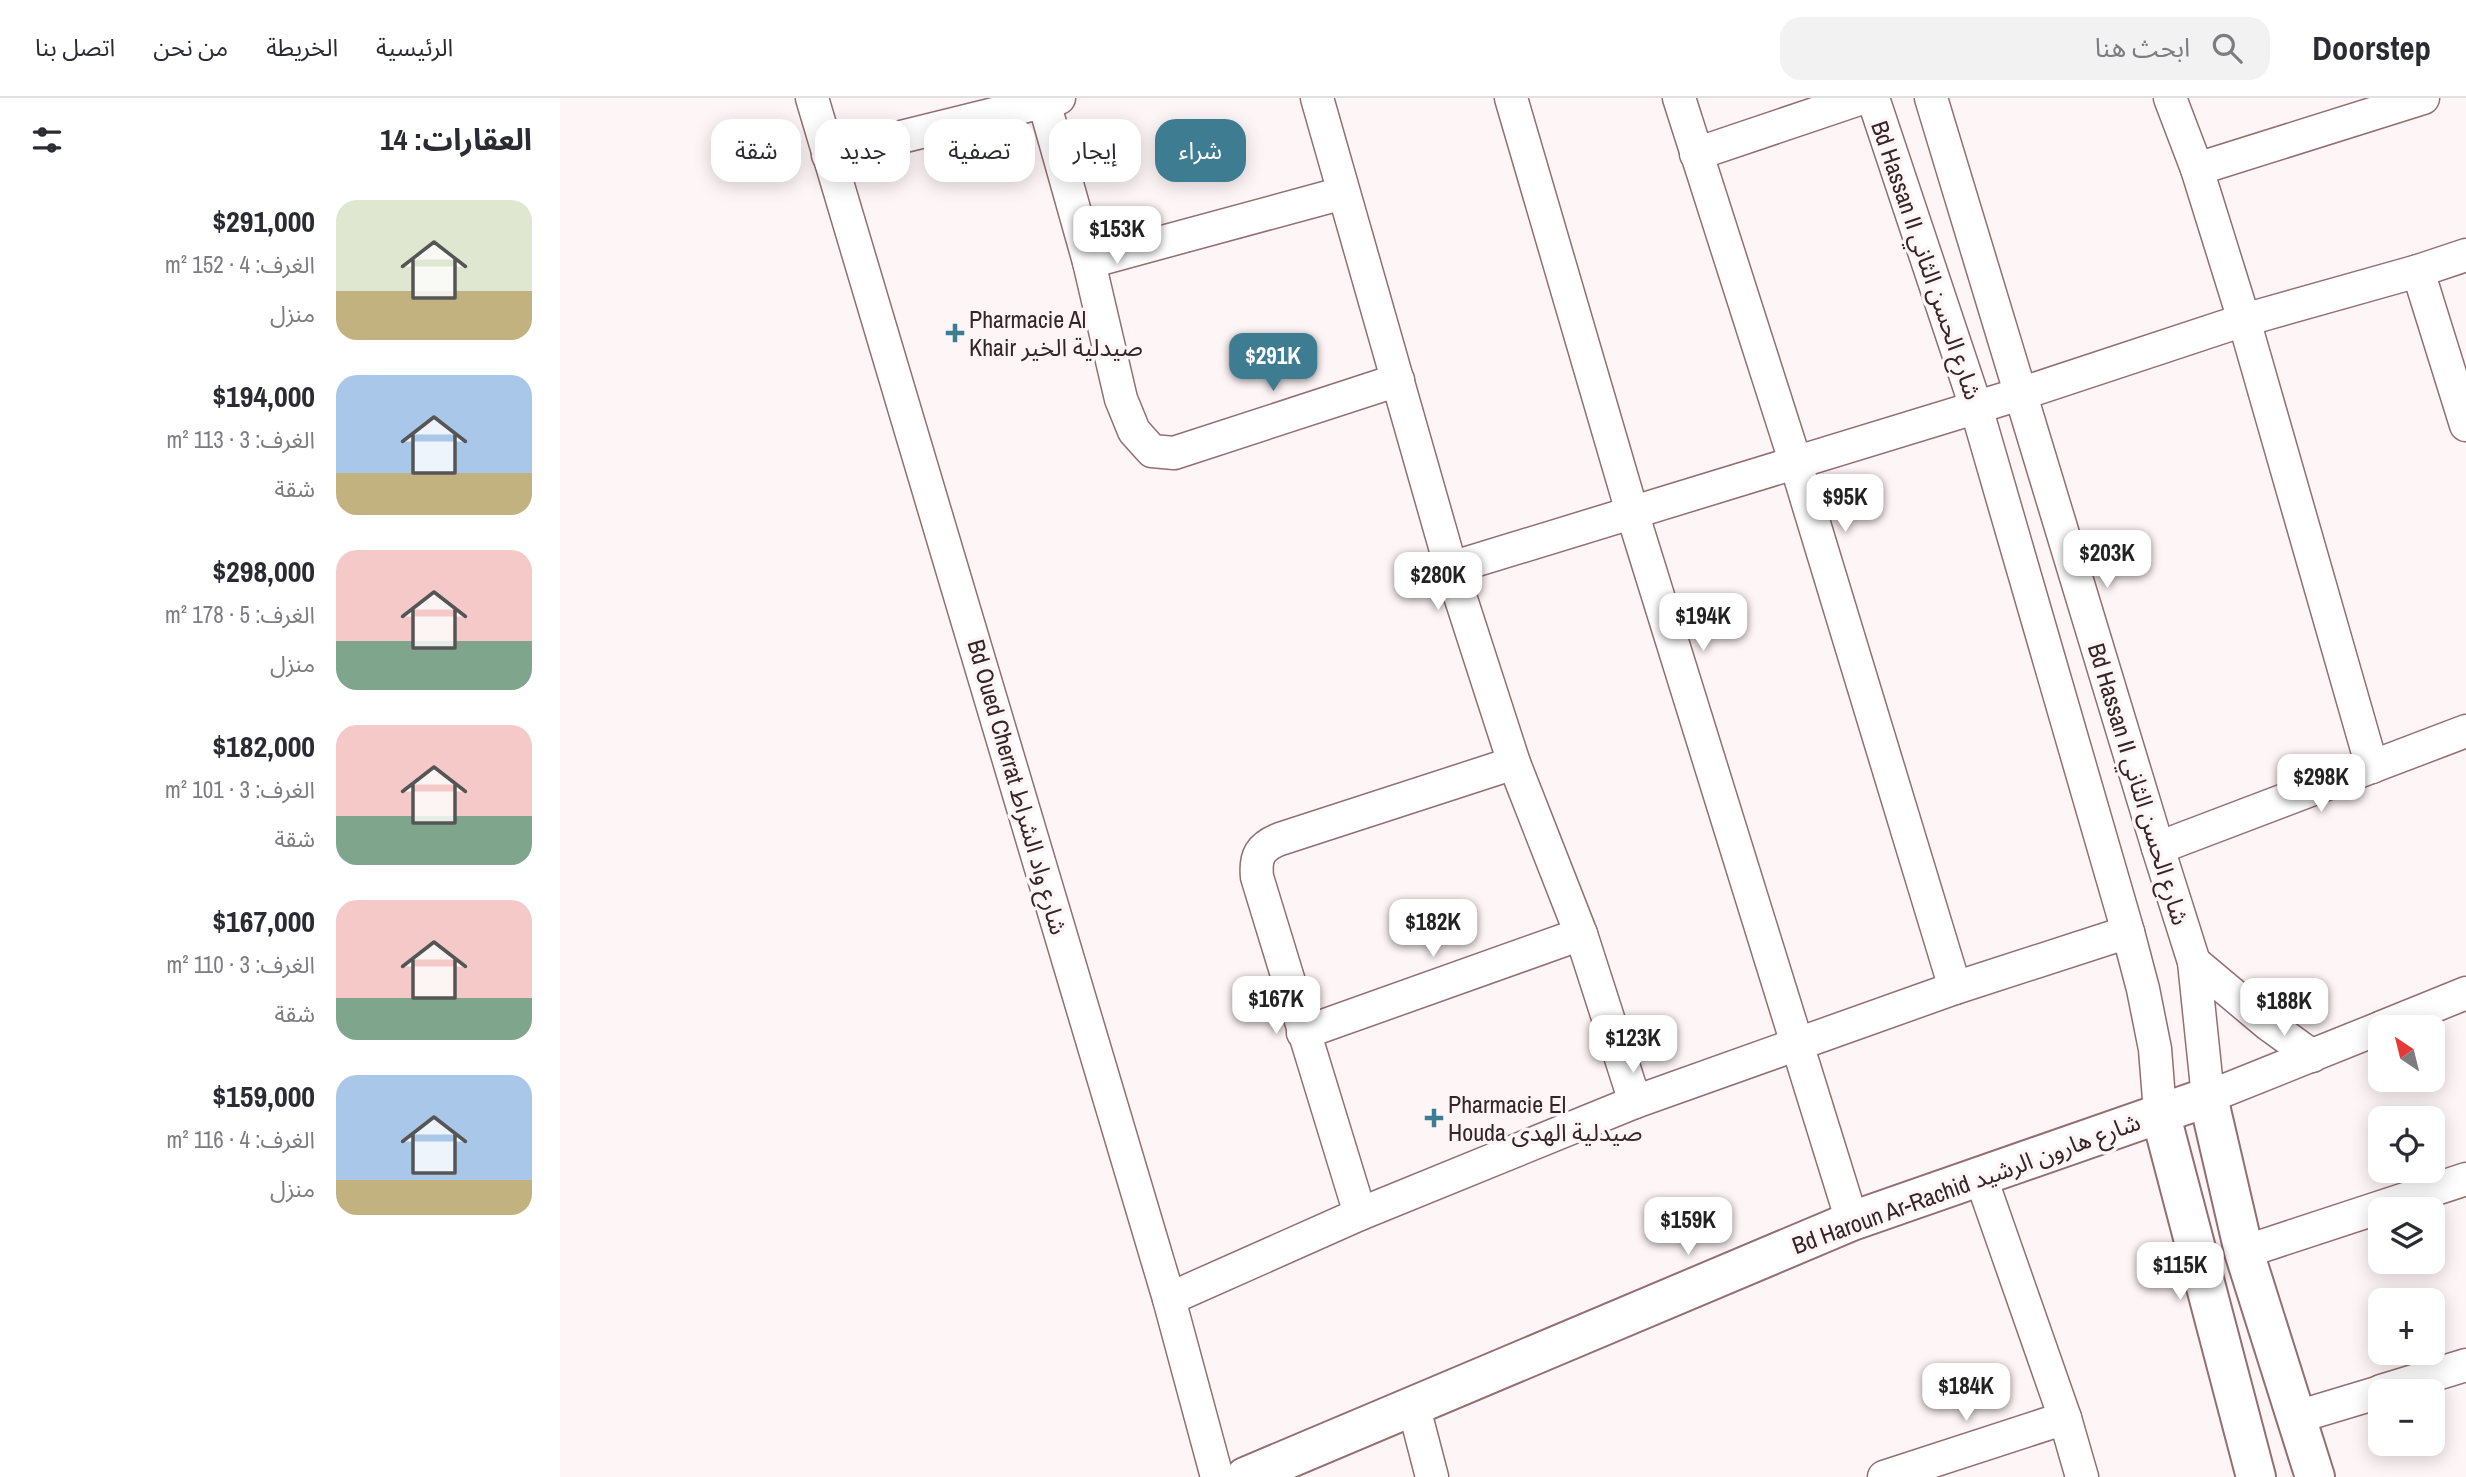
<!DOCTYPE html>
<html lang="ar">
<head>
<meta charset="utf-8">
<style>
	:root { --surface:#fff; --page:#f2f2f3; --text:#2b2b33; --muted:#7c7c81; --line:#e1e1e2; --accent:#3d7c91 }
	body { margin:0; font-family:"Archivo Narrow","Noto Sans Arabic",sans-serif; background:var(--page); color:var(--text); direction:rtl; height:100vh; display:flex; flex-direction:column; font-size:26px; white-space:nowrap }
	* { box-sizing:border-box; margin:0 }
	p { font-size:23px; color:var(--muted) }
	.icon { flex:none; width:38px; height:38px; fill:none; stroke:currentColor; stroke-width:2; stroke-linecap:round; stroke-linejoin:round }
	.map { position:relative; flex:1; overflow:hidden; direction:ltr }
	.drawer { display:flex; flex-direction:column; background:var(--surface); width:560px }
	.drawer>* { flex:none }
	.guide { position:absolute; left:21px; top:21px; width:665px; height:63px; direction:rtl; display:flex; gap:14px }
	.needle { width:46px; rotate:325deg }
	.fabs { position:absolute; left:1808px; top:917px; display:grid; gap:14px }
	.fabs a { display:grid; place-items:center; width:77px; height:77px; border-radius:14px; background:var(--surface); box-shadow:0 4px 18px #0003; font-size:35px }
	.price { position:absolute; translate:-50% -60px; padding:0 16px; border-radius:14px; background:#fff; color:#222; font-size:23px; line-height:46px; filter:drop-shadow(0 2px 4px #0008) }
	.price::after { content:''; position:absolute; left:50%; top:42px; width:21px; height:16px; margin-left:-10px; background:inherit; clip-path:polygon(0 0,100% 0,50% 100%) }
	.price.active { background:var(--accent); color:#fff }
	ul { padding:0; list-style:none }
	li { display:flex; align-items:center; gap:21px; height:175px; padding:0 28px }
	li span { display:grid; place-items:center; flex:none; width:196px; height:140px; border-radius:21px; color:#555 }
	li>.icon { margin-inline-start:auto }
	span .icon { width:84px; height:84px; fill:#fffc; stroke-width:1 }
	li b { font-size:30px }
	h2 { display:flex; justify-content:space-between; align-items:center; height:84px; padding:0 28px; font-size:30px }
	.chip { padding:0 24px; border-radius:21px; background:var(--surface); box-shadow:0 4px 18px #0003; font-size:24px; line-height:63px }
	.chip.active { background:var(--accent); color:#fff }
	header { display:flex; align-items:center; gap:42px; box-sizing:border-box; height:98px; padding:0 35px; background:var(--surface); border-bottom:2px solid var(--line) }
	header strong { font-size:33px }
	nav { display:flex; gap:38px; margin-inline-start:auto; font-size:24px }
	.search { width:490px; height:63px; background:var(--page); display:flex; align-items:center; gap:18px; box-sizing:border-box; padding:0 24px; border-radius:21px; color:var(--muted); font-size:26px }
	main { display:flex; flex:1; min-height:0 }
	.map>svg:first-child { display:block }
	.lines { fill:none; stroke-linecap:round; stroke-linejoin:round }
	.street-casing { stroke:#936e72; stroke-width:35 }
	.secondary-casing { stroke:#936e72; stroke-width:42 }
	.street { stroke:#fff; stroke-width:32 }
	.secondary { stroke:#fff; stroke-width:38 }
	.poi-dot { fill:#3d7c91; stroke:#fef5f6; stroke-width:2.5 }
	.labels { text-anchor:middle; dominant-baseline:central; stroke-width:7; stroke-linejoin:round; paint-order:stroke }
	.street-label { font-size:24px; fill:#352527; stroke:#fef5f6 }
	.poi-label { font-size:24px; fill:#352527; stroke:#fef5f6; text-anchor:start }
</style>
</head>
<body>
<header>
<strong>Doorstep</strong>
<div class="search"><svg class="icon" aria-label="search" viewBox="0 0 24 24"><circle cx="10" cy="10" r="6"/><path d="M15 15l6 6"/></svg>ابحث هنا</div>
<nav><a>الرئيسية</a><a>الخريطة</a><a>من نحن</a><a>اتصل بنا</a></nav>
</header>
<main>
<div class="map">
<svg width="1906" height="1379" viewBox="0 0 1906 1379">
	<rect width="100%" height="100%" fill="#fef5f6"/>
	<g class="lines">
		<!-- street casing -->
		<g class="street-casing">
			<g id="street">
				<polyline points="252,0 609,1201 657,1379"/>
				<polyline points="757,0 891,470 954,665 1021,836 1075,1004"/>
				<polyline points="951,0 1072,414 1292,1123"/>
				<polyline points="1119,0 1236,366 1395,890"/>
				<polyline points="1313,0 1416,309 1568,834 1583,891 1595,951 1600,1014"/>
				<polyline points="1371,0 1598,750 1634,864 1648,999 1820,930"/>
				<polyline points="1610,0 1637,71 1684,222 1812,669"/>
				<polyline points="484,4 529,164 561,301 574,333 592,353 614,355 838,282"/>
				<polyline points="1136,56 1302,0"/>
				<polyline points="268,57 499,0"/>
				<polyline points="1637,71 1863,0"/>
				<polyline points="529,164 783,95"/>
				<polyline points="1858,173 1906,327"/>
				<polyline points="891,470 1460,296 1684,222 1858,173 1906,157"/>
				<polyline points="1598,750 1906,633"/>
				<polyline points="1634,864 1708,926 1752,958"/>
				<polyline points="1822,929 1906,895"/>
				<polyline points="743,935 1021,836"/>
				<polyline points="1421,1080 1505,1320 1522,1379"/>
				<path d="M800 1116 697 779C695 758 700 749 720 741L954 665"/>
				<polyline points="1684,1154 1906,1081"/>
				<polyline points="609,1201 800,1116 1075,1004 1395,890 1568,834"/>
				<polyline points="1821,1293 1906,1267"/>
				<polyline points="853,1306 872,1379"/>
				<polyline points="1737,1319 1820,1294"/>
				<polyline points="1324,1379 1505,1320"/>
			</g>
		</g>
		<!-- secondary casing -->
		<g class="secondary-casing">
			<g id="secondary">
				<polyline points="1600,1014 1696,1379"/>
				<polyline points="685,1379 1292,1123 1648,999 1684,1154 1755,1379"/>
			</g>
		</g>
		<!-- street -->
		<use href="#street" class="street"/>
		<!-- secondary -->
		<use href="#secondary" class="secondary"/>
	</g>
	<!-- markers -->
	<g class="poi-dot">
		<path d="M391.5 224.5h7v7h7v7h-7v7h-7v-7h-7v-7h7z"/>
		<path d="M870.5 1009.5h7v7h7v7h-7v7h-7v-7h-7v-7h7z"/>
	</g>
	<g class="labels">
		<!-- street labels -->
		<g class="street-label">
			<text transform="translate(1367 162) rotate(71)">Bd Hassan II شارع الحسن الثاني</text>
			<text transform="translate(1579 686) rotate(73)">Bd Hassan II شارع الحسن الثاني</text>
			<text transform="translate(458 689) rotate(74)">Bd Oued Cherrat شارع واد الشراط</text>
			<text transform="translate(1406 1085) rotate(-20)">Bd Haroun Ar-Rachid شارع هارون الرشيد</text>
		</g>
		<!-- poi labels -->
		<g class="poi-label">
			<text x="409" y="221">Pharmacie Al<tspan x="409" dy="28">Khair صيدلية الخير</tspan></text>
			<text x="888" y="1006">Pharmacie El<tspan x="888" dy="28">Houda صيدلية الهدى</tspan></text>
		</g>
	</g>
</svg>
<div class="fabs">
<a><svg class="needle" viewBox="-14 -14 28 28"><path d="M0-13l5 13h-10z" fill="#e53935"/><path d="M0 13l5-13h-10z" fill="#7c7c81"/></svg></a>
<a><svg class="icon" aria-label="locate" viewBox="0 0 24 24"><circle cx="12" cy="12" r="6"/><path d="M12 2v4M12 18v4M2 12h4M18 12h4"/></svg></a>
<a><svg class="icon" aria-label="layers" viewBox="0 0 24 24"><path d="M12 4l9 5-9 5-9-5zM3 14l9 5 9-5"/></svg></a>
<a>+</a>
<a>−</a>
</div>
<b class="price" style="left:557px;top:168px">$153K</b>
<b class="price active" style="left:713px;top:295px">$291K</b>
<b class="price" style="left:1285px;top:436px">$95K</b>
<b class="price" style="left:1547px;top:492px">$203K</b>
<b class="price" style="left:878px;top:514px">$280K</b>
<b class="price" style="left:1143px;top:555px">$194K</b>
<b class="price" style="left:1761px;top:716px">$298K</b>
<b class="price" style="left:873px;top:861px">$182K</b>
<b class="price" style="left:716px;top:938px">$167K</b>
<b class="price" style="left:1724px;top:940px">$188K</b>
<b class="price" style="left:1073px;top:977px">$123K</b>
<b class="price" style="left:1128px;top:1159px">$159K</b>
<b class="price" style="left:1620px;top:1204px">$115K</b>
<b class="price" style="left:1406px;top:1325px">$184K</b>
<div class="guide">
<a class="chip active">شراء</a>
<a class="chip">إيجار</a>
<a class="chip">تصفية</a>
<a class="chip">جديد</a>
<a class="chip">شقة</a>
</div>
</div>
<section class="drawer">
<h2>العقارات: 14<svg class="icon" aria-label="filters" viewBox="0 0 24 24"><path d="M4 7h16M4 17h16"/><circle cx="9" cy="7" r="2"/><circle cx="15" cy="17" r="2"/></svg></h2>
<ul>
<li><span style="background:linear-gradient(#dfe7d0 65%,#c2b280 0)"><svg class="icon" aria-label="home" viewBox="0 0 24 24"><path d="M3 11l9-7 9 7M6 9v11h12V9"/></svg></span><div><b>$291,000</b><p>الغرف: 4 · 152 m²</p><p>منزل</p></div></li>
<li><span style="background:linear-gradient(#a9c7e8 70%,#c2b280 0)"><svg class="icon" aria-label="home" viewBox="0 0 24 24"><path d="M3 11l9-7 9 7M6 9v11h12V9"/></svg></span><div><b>$194,000</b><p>الغرف: 3 · 113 m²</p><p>شقة</p></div></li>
<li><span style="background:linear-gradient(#f6c9c9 65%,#7fa58c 0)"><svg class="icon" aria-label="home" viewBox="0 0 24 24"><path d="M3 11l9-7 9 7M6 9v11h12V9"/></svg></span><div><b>$298,000</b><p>الغرف: 5 · 178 m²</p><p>منزل</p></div></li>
<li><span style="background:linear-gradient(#f6c9c9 65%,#7fa58c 0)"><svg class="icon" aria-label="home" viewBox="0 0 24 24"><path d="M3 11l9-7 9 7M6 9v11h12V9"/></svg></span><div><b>$182,000</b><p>الغرف: 3 · 101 m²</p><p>شقة</p></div></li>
<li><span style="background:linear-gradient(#f6c9c9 70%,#7fa58c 0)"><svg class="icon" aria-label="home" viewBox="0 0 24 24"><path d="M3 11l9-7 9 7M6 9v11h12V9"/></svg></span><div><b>$167,000</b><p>الغرف: 3 · 110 m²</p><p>شقة</p></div></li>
<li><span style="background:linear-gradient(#a9c7e8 75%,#c2b280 0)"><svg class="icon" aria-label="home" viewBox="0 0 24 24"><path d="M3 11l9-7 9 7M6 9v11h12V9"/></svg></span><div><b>$159,000</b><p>الغرف: 4 · 116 m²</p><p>منزل</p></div></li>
</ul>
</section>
</main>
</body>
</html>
